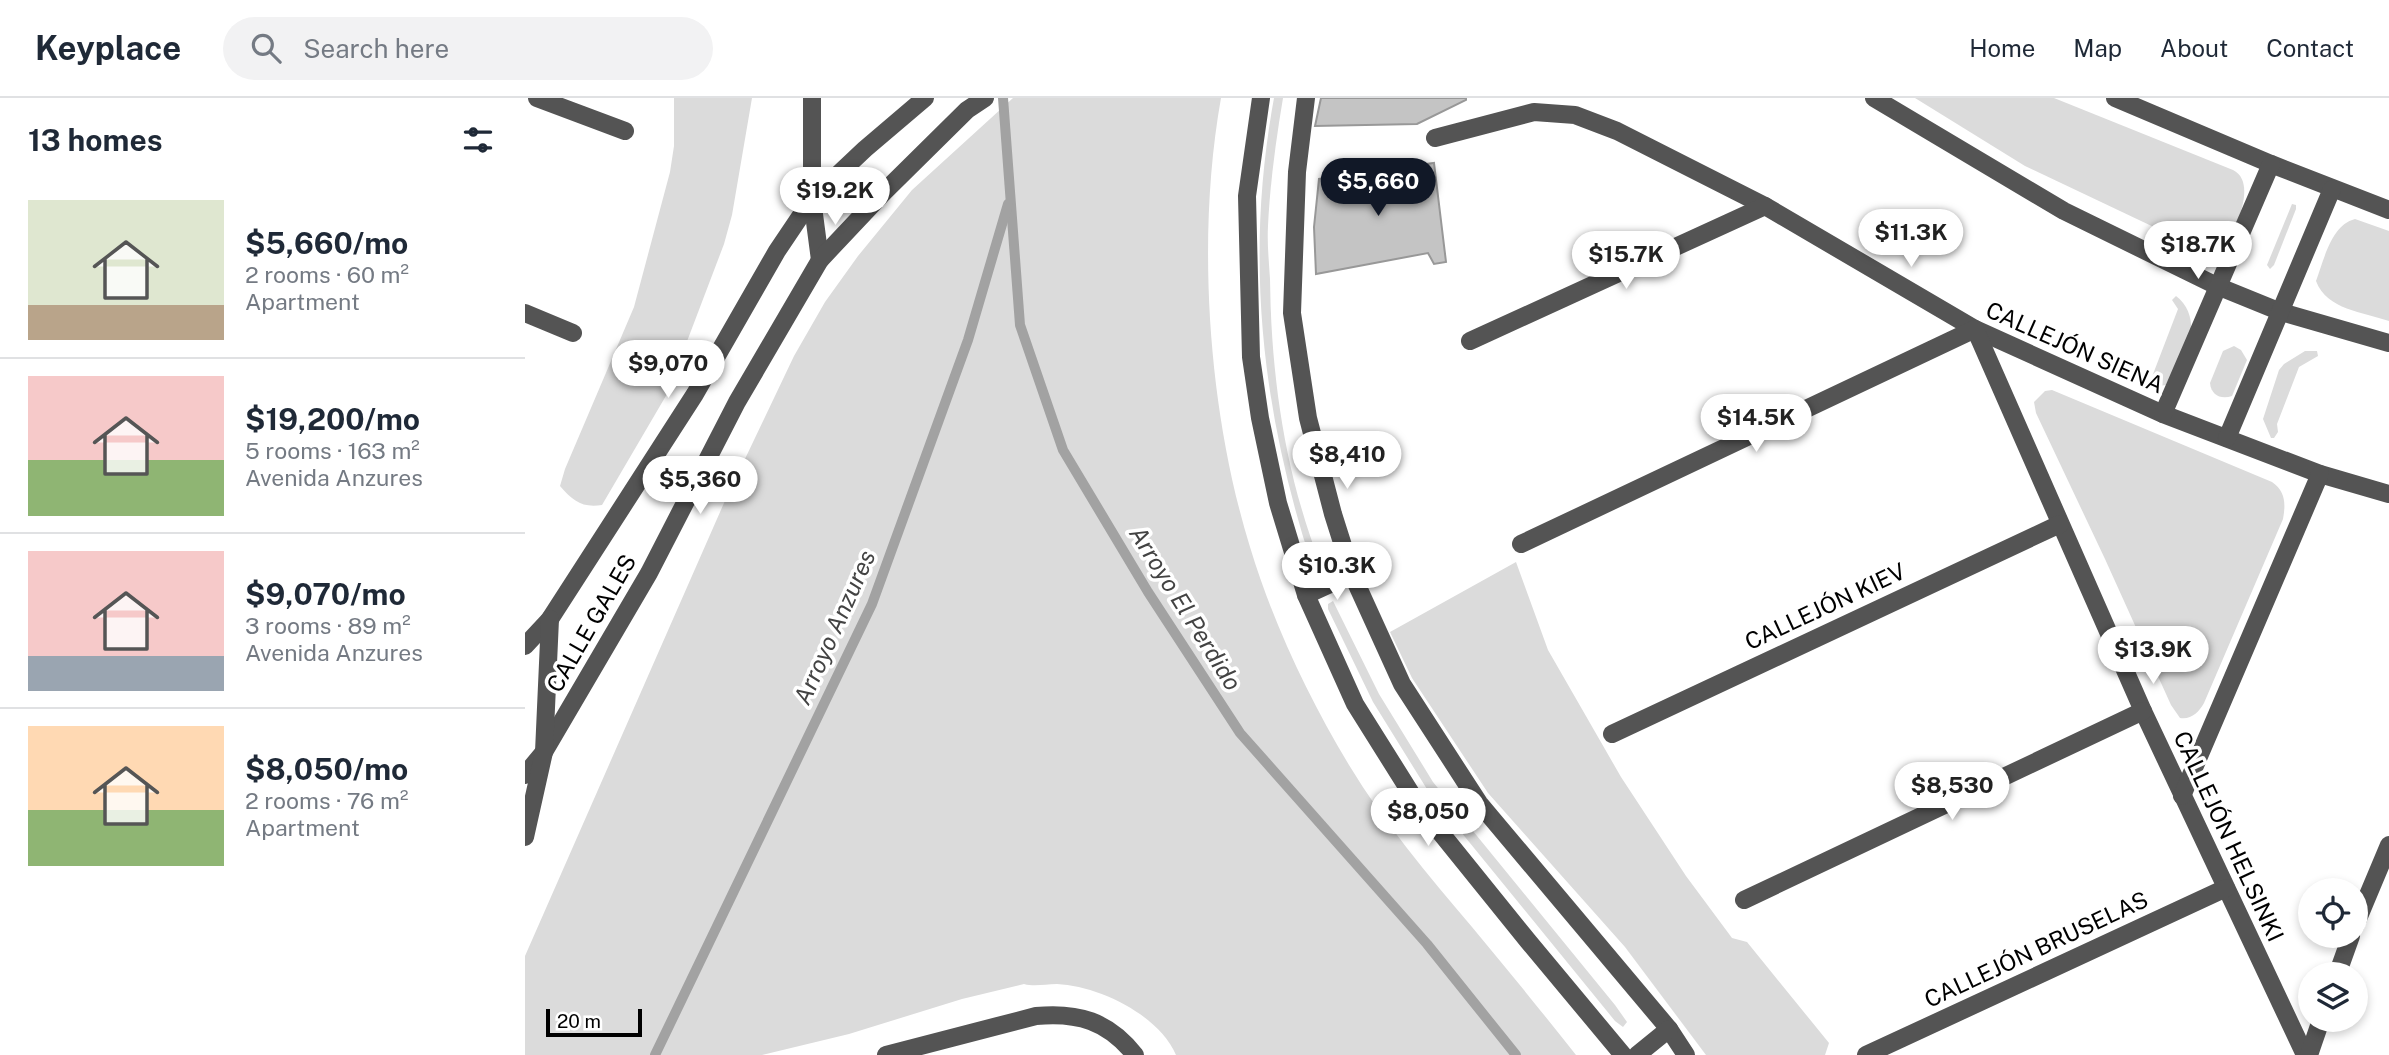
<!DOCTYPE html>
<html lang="en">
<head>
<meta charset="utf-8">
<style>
	:root { --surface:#fff; --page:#f2f2f3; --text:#1f2937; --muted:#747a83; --line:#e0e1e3; --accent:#111827 }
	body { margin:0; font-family:"Public Sans",sans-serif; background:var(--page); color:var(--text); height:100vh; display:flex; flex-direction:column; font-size:26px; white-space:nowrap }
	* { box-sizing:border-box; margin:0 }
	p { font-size:23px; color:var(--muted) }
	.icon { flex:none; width:38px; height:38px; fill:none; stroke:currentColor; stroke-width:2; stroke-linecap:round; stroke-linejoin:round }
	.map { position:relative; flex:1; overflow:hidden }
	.side { display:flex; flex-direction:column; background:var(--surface); width:525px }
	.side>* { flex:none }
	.tools { position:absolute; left:1773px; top:780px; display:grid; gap:14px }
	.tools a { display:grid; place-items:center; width:70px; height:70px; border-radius:50%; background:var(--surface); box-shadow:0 4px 10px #0003; font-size:35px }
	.scale { position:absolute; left:21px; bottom:18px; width:96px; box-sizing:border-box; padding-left:7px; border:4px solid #000; border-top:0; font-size:19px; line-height:24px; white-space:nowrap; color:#000; -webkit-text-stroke:5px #fff; paint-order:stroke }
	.price { position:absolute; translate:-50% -60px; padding:0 16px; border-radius:24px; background:#fff; color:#222; font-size:23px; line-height:46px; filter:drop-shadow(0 2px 4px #0008) }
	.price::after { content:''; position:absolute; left:50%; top:42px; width:21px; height:16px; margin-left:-10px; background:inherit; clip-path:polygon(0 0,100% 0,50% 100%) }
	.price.on { background:var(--accent); color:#fff }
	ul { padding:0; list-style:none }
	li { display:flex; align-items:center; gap:21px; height:175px; padding:0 28px }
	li+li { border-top:2px solid var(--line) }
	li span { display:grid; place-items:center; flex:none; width:196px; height:140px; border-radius:0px; color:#555 }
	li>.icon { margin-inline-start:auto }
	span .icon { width:84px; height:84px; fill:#fffc; stroke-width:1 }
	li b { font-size:30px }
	h2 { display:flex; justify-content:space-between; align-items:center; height:84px; padding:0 28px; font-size:30px }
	header { display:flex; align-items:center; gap:42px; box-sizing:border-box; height:98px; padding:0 35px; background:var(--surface); border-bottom:2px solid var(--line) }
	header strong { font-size:33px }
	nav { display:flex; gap:38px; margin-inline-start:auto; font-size:24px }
	.search { width:490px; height:63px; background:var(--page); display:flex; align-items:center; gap:18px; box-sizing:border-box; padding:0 24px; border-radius:38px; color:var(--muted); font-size:26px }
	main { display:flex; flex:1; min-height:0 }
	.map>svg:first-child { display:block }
	.green { fill:#dbdbdb }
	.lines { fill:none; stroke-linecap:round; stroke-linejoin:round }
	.stream { stroke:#a2a2a2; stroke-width:10 }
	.building { fill:#c4c4c4; stroke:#989898; stroke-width:2 }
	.minor { stroke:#545454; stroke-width:18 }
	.labels { text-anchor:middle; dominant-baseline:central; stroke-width:7; stroke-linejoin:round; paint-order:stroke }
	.street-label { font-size:23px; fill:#000; stroke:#fff }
	.water-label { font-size:24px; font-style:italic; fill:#434343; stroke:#fff }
</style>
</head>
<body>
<header>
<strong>Keyplace</strong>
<div class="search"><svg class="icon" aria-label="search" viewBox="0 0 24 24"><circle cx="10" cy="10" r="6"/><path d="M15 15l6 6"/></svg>Search here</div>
<nav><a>Home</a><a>Map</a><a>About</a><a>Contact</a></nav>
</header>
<main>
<section class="side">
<h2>13 homes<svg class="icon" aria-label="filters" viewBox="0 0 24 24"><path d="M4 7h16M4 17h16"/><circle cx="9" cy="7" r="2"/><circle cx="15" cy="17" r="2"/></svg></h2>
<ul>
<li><span style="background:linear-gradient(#dfe7d0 75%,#b9a48a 0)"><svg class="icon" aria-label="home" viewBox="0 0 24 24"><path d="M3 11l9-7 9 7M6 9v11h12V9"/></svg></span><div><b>$5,660/mo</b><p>2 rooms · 60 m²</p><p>Apartment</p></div></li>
<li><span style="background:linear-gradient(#f6c9c9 60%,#8fb573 0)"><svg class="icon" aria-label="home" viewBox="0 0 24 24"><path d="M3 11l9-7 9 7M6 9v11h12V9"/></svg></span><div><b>$19,200/mo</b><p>5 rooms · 163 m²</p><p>Avenida Anzures</p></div></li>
<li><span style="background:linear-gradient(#f6c9c9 75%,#9aa5b1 0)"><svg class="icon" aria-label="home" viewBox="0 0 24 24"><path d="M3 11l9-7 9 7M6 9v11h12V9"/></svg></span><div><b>$9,070/mo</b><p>3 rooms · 89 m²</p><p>Avenida Anzures</p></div></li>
<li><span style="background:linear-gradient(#ffd9b3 60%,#8fb573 0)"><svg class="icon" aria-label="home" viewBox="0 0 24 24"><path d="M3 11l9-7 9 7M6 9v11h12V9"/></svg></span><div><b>$8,050/mo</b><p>2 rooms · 76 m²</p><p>Apartment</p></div></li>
</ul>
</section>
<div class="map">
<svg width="1864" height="957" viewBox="0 0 1864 957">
	<rect width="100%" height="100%" fill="#fff"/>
	<!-- green -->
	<g class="green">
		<path d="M149 0H227L207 117 199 146 142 296 77 407C57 410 48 403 35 388L40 371 109 209 145 74 149 48Z"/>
		<path d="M488 0H696C671 140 683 313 725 449 748 525 783 599 824 667 859 725 903 777 947 829 982 871 1017 914 1051 957H651C634 917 574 888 532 886 520 886 510 889 499 886L437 901 324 936 237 957H0V858L199 405 269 258 300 204 333 158 387 92Z"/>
		<path d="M749 0H758C751 42 745 85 743 128 742 146 744 164 745 181 746 278 760 375 795 465L792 469 788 467 785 461C736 308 720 158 749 0Z"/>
		<path d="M1390 0H1529L1708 72C1732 84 1712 129 1700 146L1691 150H1673L1500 68Z"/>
		<polygon points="1767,106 1771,107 1771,111 1749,167 1745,171 1742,167"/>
		<path d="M1830 121 1864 133V223C1838 214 1802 212 1791 183 1799 162 1806 127 1830 121Z"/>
		<path d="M1651 198C1662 206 1667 219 1666 233L1641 287 1626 289 1625 284 1653 211 1647 202Z"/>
		<path d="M1709 248 1716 252 1722 262 1707 298C1696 302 1686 297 1685 285L1698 253Z"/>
		<polygon points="1780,253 1792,253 1793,258 1774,269 1752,326 1753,334 1749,340 1746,340 1738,321 1754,272 1759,266"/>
		<path d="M1527 292 1747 384C1760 393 1761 405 1758 421L1679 605C1674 614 1666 622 1655 620L1646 607 1580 461 1511 315 1509 304 1520 293Z"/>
		<polygon points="991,464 1023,552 1096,679 1161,778 1207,840 1222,844 1304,945 1300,957 1181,957 1100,849 963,695 887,580 865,534"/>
		<polygon points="808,503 854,596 908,684 1090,907 1102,924 1098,929 1090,923 905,696 848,604 803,511 803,506"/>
	</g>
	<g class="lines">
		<!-- stream -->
		<g class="stream">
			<polyline points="478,0 495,227 538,352 623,494 715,635 902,846 991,957"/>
			<polyline points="130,957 347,506 443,242 483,106"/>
		</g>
	</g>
	<!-- building -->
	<g class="building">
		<polygon points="796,0 941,0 941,2 892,26 790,28"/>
		<polygon points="909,65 921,164 909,166 903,155 791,176 789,129 794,81"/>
	</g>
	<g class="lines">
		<!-- minor -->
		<g class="minor">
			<polyline points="12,0 100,33"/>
			<polyline points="287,0 287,101 295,162"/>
			<polyline points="736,0 722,98 726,259 735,320 753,405 781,497 830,606 894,708 1003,843 1098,957"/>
			<polyline points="781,0 772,74 767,215 783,320 808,416 827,476 877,586 954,705 1144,931 1161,957"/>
			<polyline points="1349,0 1539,113 1692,188 1756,214 1864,245"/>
			<polyline points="1590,0 1746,66 1864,112"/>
			<polyline points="910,40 1009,14 1050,17 1092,33 1240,108 1450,231 1638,316 1795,376 1864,396"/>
			<polyline points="0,215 48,235"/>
			<polyline points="945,243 1240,108"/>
			<polyline points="1638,316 1746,66"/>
			<polyline points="1702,340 1807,91"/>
			<polyline points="996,446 1450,231 1618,613 1780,957"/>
			<polyline points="781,497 827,476"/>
			<polyline points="0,548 25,521 170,296 252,153 287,101 340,51 400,0"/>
			<polyline points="1087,636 1535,426"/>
			<polyline points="0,677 19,654 124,475 212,304 295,162 359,94 442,12 460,0"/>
			<polyline points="1657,698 1795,376"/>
			<polyline points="0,739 19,654 25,521"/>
			<polyline points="1219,802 1618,613"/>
			<polyline points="1830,828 1864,747"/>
			<polyline points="1812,877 1826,838"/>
			<path d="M361 957 511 918C553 914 583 923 610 957"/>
			<polyline points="1112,957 1144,931"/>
			<polyline points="1341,957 1701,790"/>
			<polyline points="1784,957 1796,922"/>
		</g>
	</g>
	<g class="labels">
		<!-- street labels -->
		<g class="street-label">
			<text transform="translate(1550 249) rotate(24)">CALLEJÓN SIENA</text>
			<text transform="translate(1300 508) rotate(-25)">CALLEJÓN KIEV</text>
			<text transform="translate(66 525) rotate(-60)">CALLE GALES</text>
			<text transform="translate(1704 738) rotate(65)">CALLEJÓN HELSINKI</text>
			<text transform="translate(1511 851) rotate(-25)">CALLEJÓN BRUSELAS</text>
		</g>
		<!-- water labels -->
		<g class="water-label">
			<text transform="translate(661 510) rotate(58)">Arroyo El Perdido</text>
			<text transform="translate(309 529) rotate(-66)">Arroyo Anzures</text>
		</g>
	</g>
</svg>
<div class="tools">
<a><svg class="icon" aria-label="locate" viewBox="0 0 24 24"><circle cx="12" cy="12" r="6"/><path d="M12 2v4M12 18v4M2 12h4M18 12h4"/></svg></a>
<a><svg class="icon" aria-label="layers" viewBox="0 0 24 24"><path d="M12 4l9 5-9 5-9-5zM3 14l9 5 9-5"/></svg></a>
</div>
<div class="scale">20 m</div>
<b class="price on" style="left:853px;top:120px">$5,660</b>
<b class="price" style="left:310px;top:129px">$19.2K</b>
<b class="price" style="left:1386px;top:171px">$11.3K</b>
<b class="price" style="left:1673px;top:183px">$18.7K</b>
<b class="price" style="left:1101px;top:193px">$15.7K</b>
<b class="price" style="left:143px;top:302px">$9,070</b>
<b class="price" style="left:1231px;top:356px">$14.5K</b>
<b class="price" style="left:822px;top:393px">$8,410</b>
<b class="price" style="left:175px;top:418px">$5,360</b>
<b class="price" style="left:812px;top:504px">$10.3K</b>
<b class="price" style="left:1628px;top:588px">$13.9K</b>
<b class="price" style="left:1427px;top:724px">$8,530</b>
<b class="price" style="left:903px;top:750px">$8,050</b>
</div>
</main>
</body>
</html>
